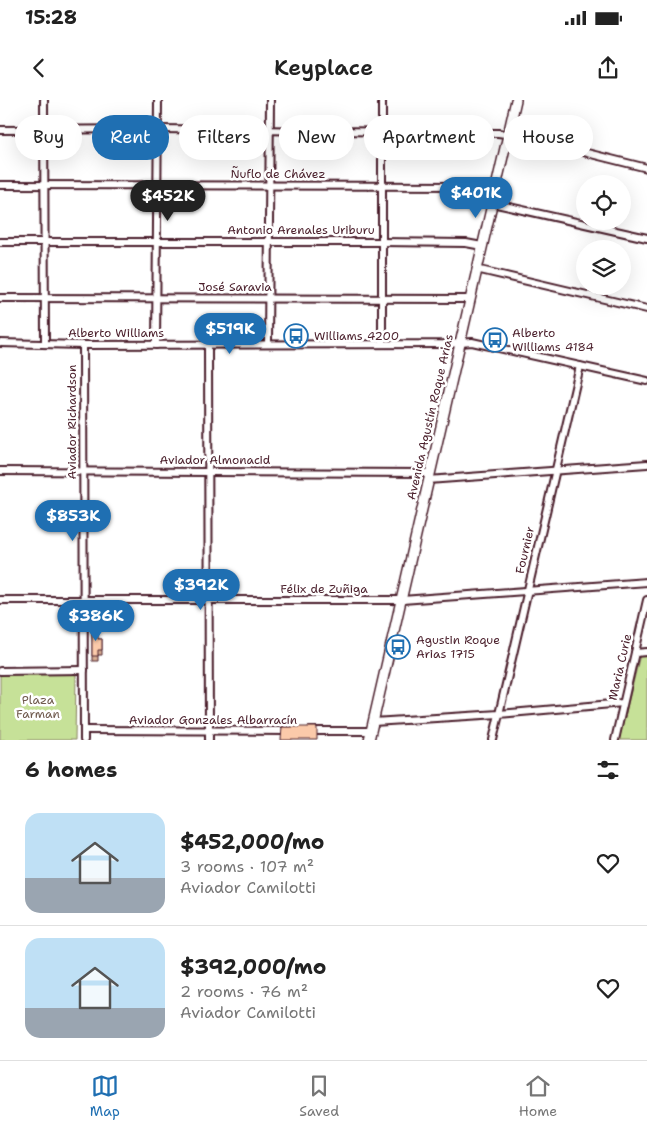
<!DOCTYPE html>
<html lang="en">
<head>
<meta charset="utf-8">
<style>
	:root { --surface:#fff; --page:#f6f6f6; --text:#222; --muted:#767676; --line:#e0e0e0; --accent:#1f6fb2 }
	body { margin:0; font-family:"Shantell Sans",sans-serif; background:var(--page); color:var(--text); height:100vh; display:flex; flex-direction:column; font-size:19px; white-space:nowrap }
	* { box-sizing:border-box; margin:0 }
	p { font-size:16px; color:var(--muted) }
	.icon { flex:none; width:28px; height:28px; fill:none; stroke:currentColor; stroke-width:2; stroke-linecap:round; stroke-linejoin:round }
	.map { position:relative; height:640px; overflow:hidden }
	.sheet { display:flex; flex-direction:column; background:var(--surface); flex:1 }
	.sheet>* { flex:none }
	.top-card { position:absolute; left:15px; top:15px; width:618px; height:45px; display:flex; gap:10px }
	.buttons { position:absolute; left:576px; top:75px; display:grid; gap:10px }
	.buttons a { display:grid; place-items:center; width:55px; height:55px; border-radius:50%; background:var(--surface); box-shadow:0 5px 20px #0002; font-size:25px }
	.price { position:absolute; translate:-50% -42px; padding:0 11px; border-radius:18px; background:var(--accent); color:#fff; font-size:16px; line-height:32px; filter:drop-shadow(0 1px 2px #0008) }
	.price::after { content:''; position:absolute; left:50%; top:30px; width:15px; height:11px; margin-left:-8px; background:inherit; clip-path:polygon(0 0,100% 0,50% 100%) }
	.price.selected { background:#222; color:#fff }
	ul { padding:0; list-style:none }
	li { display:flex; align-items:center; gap:15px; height:125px; padding:0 25px }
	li+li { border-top:1px solid var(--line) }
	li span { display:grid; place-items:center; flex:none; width:140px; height:100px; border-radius:15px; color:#555 }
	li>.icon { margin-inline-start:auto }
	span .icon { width:60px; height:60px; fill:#fffc; stroke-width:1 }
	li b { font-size:21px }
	h2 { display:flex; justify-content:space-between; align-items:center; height:60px; padding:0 25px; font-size:21px }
	.pill { padding:0 18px; border-radius:22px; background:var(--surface); box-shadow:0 5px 20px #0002; font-size:18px; line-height:45px }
	.pill.selected { background:var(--accent); color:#fff }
	.status { display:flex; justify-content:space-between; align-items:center; height:35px; padding:0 25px; background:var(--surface); direction:ltr }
	.status svg { height:14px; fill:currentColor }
	header { display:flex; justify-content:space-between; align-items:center; height:65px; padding:0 25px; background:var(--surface); font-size:22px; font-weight:600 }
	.dock { display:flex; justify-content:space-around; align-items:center; height:70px; border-top:1px solid var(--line); background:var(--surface); font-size:14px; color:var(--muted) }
	.dock a { display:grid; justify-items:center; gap:2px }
	.dock .selected { color:var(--accent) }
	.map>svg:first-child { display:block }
	.green { fill:#c6e198; stroke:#888062 }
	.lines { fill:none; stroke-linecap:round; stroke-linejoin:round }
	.street-casing { stroke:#4a1f2b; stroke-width:10 }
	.secondary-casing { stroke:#4a1f2b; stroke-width:12 }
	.street { stroke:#fff; stroke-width:6 }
	.secondary { stroke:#fff; stroke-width:9 }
	.wall { fill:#d8ae92; stroke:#4a1f2b }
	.building { fill:#fbcaaa; stroke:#4a1f2b }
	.labels { text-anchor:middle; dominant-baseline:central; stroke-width:5; stroke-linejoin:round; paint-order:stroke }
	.street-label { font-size:12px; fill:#4a1f2b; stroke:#fff }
	.poi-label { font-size:12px; fill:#4a1f2b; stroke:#fff; text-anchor:start }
	.park-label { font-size:12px; fill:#6f594c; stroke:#fff }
</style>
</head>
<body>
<div class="status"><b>15:28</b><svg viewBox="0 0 49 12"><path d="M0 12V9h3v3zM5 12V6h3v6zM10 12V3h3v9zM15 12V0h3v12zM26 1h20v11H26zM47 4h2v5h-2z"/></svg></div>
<header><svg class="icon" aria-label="back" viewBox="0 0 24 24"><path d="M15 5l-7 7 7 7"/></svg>Keyplace<svg class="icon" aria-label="share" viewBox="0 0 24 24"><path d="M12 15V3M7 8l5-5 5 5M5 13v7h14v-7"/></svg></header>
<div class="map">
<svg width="647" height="640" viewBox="0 0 647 640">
	<rect width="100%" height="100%" fill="#fff"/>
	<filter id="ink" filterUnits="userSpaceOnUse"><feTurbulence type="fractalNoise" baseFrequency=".02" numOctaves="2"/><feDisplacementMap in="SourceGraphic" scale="10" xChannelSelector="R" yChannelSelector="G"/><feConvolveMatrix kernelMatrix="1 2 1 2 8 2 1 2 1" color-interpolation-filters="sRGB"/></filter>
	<g filter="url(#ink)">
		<!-- green -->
		<g class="green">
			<polygon points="640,555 647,555 647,640 619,640"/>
			<polygon points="72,573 76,575 75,640 0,640 0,574"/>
		</g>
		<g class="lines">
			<!-- street casing -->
			<g class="street-casing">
				<g id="street">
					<polyline points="44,0 45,243"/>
					<polyline points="382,0 382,244"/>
					<polyline points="0,30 158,29 498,33 519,36 647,68"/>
					<polyline points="0,85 485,86 495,89"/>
					<polyline points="492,103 647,138"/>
					<polyline points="0,142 381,142 466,143 482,146"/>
					<polyline points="476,169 647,209"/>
					<polyline points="0,198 469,199"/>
					<polyline points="0,243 83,245 448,244 472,242 647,281"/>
					<polyline points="268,244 270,0"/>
					<polyline points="83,245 84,640"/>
					<polyline points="156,245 158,0"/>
					<polyline points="208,245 209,640"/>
					<polyline points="0,371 431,373"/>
					<polyline points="428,380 647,364"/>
					<polyline points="0,500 402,500 647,482"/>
					<polyline points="635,553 647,552"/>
					<polyline points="0,571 84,570"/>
					<polyline points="373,622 499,614 623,603"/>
					<polyline points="84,630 290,631"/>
					<polyline points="310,631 371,631"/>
					<polyline points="493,640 580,266"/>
					<polyline points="615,640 647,500"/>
				</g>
			</g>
			<!-- secondary casing -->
			<g class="secondary-casing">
				<polyline id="secondary" points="369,640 516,0"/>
			</g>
			<!-- street -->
			<use href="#street" class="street"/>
			<!-- secondary -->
			<use href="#secondary" class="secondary"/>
		</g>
		<!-- wall -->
		<g class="wall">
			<rect x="66" y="505" width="10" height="22"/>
			<polygon points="92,526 98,539 102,539 102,555 98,555 98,561 92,561"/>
		</g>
		<!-- building -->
		<g class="building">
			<rect x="66" y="505" width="10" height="15"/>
			<polygon points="92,526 98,526 98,539 102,539 102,550 98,550 98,556 92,556"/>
			<polygon points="282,627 317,627 317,640 281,640"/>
		</g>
	</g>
	<!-- icons -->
	<defs>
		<g id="bus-ring" transform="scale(1.25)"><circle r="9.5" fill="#fff" stroke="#1f6fb2" stroke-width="1.5"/><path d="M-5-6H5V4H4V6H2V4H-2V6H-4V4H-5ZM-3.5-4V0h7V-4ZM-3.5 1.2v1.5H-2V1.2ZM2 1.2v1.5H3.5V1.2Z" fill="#1f6fb2"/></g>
	</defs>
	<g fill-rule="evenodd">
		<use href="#bus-ring" x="296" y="236"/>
		<use href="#bus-ring" x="495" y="240"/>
		<use href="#bus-ring" x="398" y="547"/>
	</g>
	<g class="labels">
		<!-- street labels -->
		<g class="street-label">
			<text x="278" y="74">Ñuflo de Chávez</text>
			<text x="301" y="130">Antonio Arenales Uriburu</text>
			<text x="235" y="187">José Saravia</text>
			<text x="116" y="233">Alberto Williams</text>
			<text transform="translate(430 317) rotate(-77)">Avenida Agustín Roque Arias</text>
			<text transform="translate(72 322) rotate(-90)">Aviador Richardson</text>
			<text x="215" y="360">Aviador Almonacid</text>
			<text transform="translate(525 450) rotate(-77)">Fournier</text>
			<text x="324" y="489">Félix de Zuñiga</text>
			<text transform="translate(620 567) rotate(-77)">Maria Curie</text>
			<text x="213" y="620">Aviador Gonzales Albarracín</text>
		</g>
		<!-- poi labels -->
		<g class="poi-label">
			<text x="512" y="233">Alberto<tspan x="512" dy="14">Williams 4184</tspan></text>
			<text x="314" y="236">Williams 4200</text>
			<text x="416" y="540">Agustin Roque<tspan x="416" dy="14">Arias 1715</tspan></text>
		</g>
		<!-- park labels -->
		<g class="park-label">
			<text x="38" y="600">Plaza<tspan x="38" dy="14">Farman</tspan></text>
		</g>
	</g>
</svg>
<div class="buttons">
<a><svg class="icon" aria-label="locate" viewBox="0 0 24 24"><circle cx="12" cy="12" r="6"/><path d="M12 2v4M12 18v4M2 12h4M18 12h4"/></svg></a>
<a><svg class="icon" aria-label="layers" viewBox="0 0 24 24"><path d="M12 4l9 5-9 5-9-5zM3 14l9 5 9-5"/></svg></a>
</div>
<b class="price" style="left:476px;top:119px">$401K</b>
<b class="price selected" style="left:168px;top:122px">$452K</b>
<b class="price" style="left:230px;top:255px">$519K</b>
<b class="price" style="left:73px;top:442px">$853K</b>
<b class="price" style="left:201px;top:511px">$392K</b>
<b class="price" style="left:96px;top:542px">$386K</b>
<div class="top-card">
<a class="pill">Buy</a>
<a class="pill selected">Rent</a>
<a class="pill">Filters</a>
<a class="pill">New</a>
<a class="pill">Apartment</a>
<a class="pill">House</a>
</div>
</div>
<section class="sheet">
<h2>6 homes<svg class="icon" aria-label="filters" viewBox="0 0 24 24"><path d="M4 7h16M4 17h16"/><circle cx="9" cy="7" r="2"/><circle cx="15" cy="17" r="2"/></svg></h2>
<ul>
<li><span style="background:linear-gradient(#bfe0f5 65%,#9aa5b1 0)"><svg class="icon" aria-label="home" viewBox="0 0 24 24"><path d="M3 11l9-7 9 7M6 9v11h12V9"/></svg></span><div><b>$452,000/mo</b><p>3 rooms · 107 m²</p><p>Aviador Camilotti</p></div><svg class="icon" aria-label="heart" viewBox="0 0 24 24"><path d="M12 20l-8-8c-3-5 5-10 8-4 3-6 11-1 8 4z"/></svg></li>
<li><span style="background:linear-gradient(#bfe0f5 70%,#9aa5b1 0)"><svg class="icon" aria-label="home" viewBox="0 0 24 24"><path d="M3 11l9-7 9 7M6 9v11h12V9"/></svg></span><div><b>$392,000/mo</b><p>2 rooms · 76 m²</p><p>Aviador Camilotti</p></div><svg class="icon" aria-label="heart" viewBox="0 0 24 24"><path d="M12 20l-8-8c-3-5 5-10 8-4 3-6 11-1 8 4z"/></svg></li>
</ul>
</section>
<nav class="dock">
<a class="selected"><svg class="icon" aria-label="map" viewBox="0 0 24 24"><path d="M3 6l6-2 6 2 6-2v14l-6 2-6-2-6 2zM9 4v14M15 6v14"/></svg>Map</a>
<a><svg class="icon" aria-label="saved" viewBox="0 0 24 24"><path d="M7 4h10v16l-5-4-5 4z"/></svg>Saved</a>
<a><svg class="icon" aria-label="home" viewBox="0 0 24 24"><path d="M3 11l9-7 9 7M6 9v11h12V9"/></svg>Home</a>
</nav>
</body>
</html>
